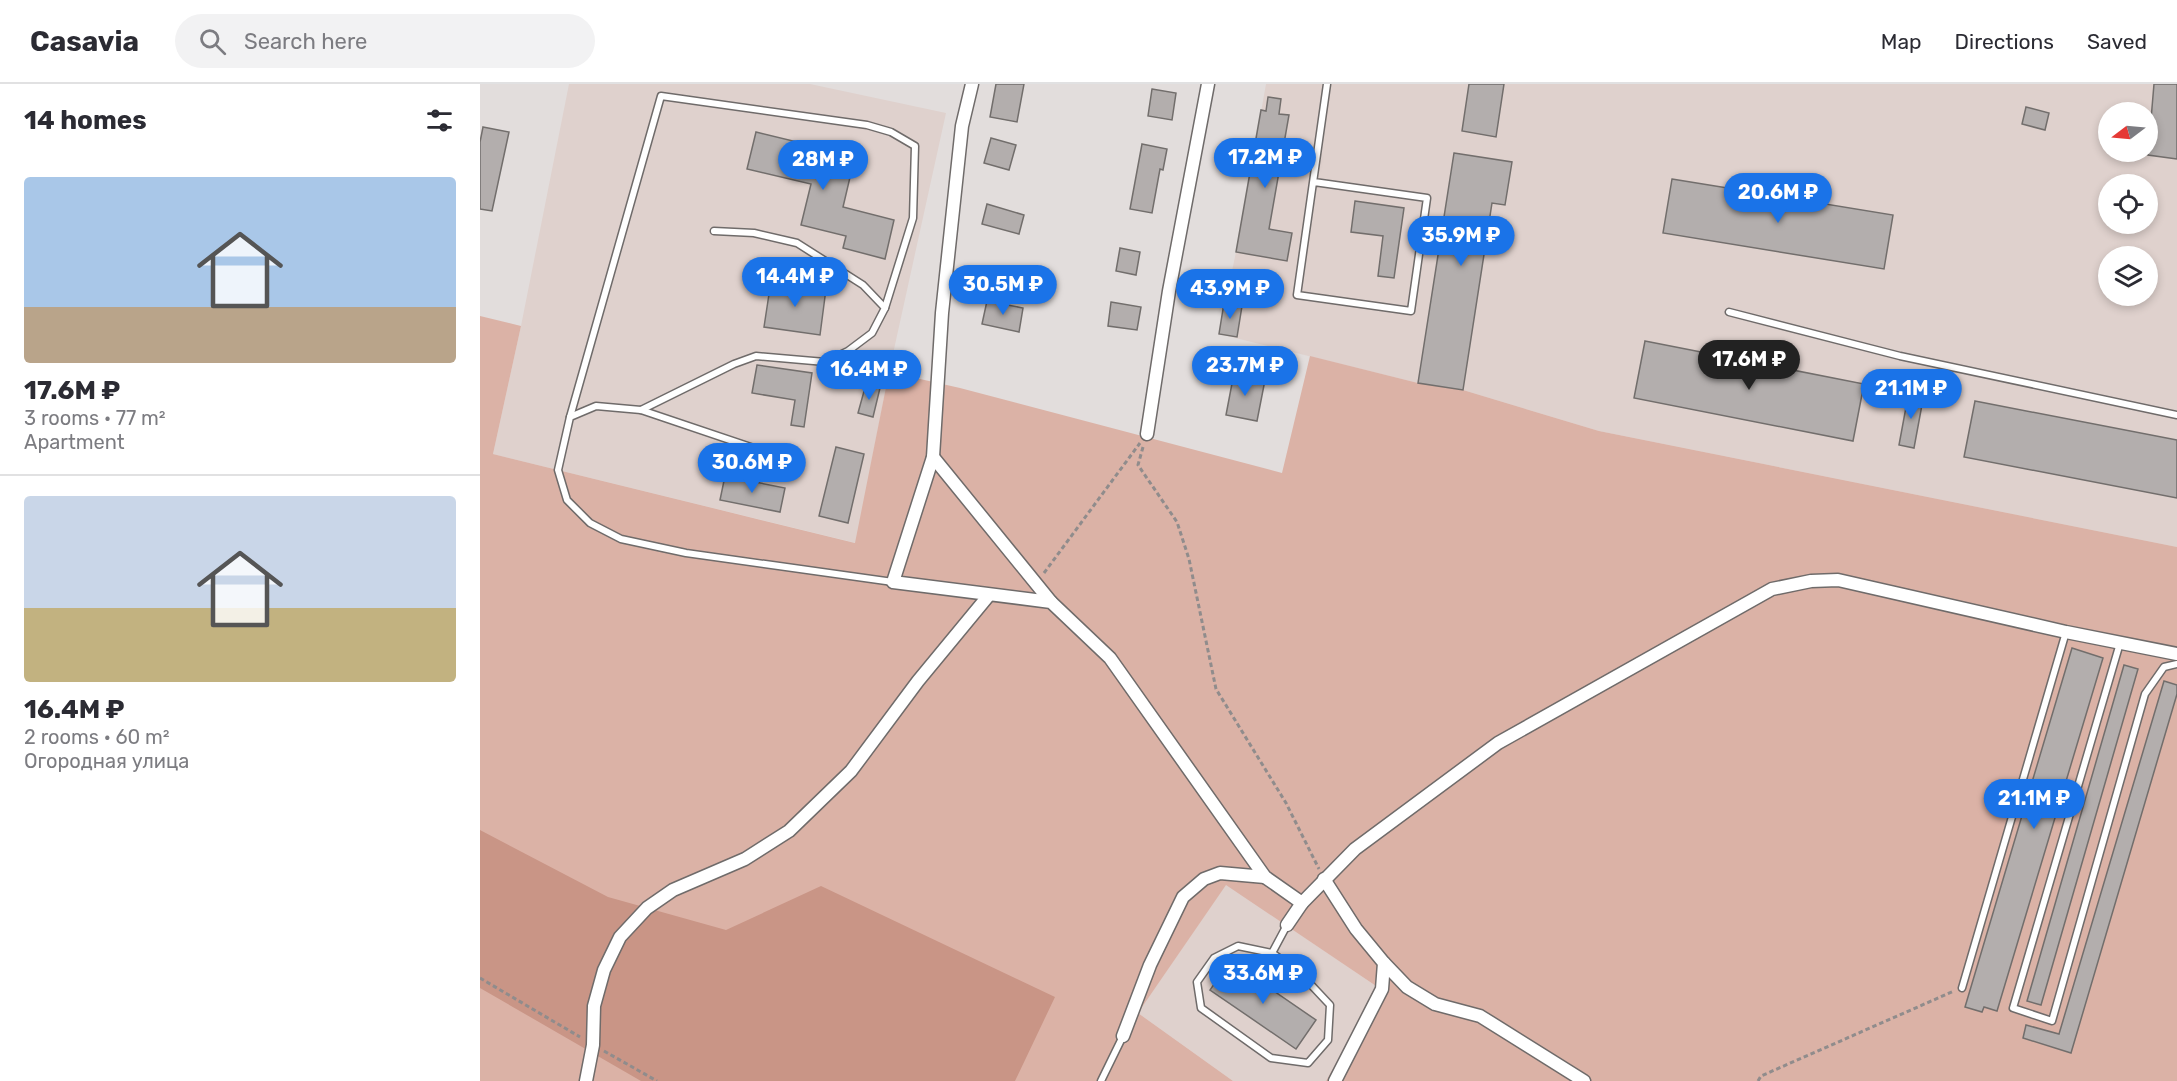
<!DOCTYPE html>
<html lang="en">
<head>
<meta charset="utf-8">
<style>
	:root { --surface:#fff; --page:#f2f2f3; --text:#2b2b33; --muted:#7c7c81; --line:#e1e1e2; --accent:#1a73e8 }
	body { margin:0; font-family:Rubik,sans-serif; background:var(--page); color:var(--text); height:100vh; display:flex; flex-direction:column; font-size:22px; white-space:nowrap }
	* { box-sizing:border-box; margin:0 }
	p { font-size:20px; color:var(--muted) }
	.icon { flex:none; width:33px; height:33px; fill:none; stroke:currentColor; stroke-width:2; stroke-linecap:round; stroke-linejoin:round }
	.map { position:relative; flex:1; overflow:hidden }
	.side { display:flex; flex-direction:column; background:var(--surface); width:480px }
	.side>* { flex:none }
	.needle { width:39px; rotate:254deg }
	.fabs { position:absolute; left:1618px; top:18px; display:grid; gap:12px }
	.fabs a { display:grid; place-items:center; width:60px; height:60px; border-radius:50%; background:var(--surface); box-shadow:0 3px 9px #0003; font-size:30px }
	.price { position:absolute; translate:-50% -51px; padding:0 14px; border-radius:21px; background:var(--accent); color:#fff; font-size:20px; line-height:39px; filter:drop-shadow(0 2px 3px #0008) }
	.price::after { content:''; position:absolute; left:50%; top:36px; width:18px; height:14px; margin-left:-9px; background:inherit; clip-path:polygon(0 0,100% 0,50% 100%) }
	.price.on { background:#222; color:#fff }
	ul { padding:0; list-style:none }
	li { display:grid; align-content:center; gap:12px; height:318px; padding:0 24px }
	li+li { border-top:2px solid var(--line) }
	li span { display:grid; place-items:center; height:186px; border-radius:6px; color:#555 }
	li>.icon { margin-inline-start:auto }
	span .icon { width:108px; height:108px; fill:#fffc; stroke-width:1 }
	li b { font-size:26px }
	h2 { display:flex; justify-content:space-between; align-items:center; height:72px; padding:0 24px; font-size:26px }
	header { display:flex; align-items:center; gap:36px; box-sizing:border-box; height:84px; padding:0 30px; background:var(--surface); border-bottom:2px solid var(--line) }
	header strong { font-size:28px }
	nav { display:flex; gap:33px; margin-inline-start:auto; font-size:21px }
	.search { width:420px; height:54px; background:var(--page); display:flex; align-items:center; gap:15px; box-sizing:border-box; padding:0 21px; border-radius:33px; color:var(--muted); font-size:22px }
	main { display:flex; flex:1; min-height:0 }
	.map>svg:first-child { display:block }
	.built { fill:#dfd1cd; fill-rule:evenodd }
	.green { fill:#dbb2a6 }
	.forest { fill:#c99586 }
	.building { fill:#b3aead; stroke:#726e6c; stroke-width:1.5 }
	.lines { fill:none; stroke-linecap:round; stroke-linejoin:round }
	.service-casing { stroke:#6f6b6a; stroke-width:9 }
	.minor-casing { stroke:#6f6b6a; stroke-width:15 }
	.path { stroke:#908c8c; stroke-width:3; stroke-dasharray:4.5 3; stroke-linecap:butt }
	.service { stroke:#fff; stroke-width:6 }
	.minor { stroke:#fff; stroke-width:12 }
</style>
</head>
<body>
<header>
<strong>Casavia</strong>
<div class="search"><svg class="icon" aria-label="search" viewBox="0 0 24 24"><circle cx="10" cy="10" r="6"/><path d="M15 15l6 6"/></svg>Search here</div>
<nav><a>Map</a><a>Directions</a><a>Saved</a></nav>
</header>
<main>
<section class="side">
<h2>14 homes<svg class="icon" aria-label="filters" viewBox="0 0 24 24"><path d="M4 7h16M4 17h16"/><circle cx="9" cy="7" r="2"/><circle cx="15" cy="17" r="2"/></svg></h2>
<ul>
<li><span style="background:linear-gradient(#a9c7e8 70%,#b9a48a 0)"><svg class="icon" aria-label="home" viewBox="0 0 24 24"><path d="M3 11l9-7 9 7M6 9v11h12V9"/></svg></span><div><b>17.6M ₽</b><p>3 rooms · 77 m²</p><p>Apartment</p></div></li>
<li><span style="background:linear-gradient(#c9d6e8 60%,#c2b280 0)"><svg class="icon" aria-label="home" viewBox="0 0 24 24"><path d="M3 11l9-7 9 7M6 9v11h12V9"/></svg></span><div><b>16.4M ₽</b><p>2 rooms · 60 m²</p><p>Огородная улица</p></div></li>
</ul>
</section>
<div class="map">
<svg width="1697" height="997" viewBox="0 0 1697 997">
	<rect width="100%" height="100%" fill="#e2dddc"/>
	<!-- built -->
	<g class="built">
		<polygon points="89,0 330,0 466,29 409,288 376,459 13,370 41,242"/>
		<path d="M786 0H1697V463L1119 347 983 306 938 299 739 250 756 168ZM1629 28H1668V68H1629ZM1629 100H1668V140H1629ZM1629 172H1668V212H1629Z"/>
		<polygon points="746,800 899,904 846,997 753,997 658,929"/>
	</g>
	<!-- green -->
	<polygon class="green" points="0,232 41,242 13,370 375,459 409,288 480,304 802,389 830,272 938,299 983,306 1119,347 1697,463 1697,997 846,997 899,904 746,801 658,929 753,997 0,997"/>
	<!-- forest -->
	<polygon class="forest" points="0,746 128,813 246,846 341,802 575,913 535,997 161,997 0,904"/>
	<!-- building -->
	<g class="building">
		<polygon points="516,0 544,0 537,38 510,33"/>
		<polygon points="989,0 1024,0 1016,53 982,47"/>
		<polygon points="1674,0 1697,0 1697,75 1668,71"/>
		<polygon points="672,5 696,9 692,36 668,32"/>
		<polygon points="788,13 801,15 799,30 809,31 789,145 812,149 807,177 756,168 781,26 786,27"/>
		<polygon points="1546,23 1569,29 1565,46 1542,40"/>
		<polygon points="3,43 29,48 12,127 0,125 0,58"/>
		<polygon points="276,48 375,72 363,123 414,136 405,175 363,164 366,152 321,141 331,100 267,85"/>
		<polygon points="511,54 536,61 529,86 504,79"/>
		<polygon points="662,60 687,65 683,86 680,85 672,129 650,125"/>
		<polygon points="974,69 1032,78 1025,121 1012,119 983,306 938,299"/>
		<polygon points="1192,95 1413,131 1404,185 1183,149"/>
		<polygon points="875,117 924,124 914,194 898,192 903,152 871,148"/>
		<polygon points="507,120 544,131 539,150 502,140"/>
		<polygon points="640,164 660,168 656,191 636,187"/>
		<polygon points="291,197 346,205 340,251 284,243"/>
		<polygon points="507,217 543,224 539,248 502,240"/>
		<polygon points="631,218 661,223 657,246 628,242"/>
		<polygon points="744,219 762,222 757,253 739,250"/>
		<polygon points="1165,257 1384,300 1373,357 1154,314"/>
		<polygon points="277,281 332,289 324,343 311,341 315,316 272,309"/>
		<polygon points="754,289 785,296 777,337 746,331"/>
		<polygon points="386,300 400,304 393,333 378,329"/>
		<polygon points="1429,307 1444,310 1434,364 1419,361"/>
		<polygon points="1495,317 1697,356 1697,414 1484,373"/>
		<polygon points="356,363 384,370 368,439 339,432"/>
		<polygon points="245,392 305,404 300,428 240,416"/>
		<polygon points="1592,564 1623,574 1517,927 1504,923 1502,928 1485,923"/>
		<polygon points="1644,581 1658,585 1561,921 1547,917"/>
		<polygon points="1684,597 1697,601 1697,610 1591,969 1543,954 1546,941 1579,950"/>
		<polygon points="750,877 836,936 816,965 730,906"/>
	</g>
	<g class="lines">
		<!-- service casing -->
		<g class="service-casing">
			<g id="service">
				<polyline points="834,98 947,114 931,227 817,211 847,0"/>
				<polyline points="1249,228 1420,272 1697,331"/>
				<polyline points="161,326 254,280 276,272 345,278 368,267 392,249 405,224 383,201 317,159 274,149 234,147"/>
				<polyline points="90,333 181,12 387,41 411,48 435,62 433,134 405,224"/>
				<polyline points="318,379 161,326 116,322 90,333 78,386 87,416 110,439 141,455 206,469 413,498"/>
				<polyline points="1640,559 1533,924 1572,937 1665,610 1684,583 1697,580"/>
				<polygon points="758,862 792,869 820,889 850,921 848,956 828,979 791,974 721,924 717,898 734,874"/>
				<polyline points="792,869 807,841"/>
				<polyline points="1482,904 1586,548"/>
				<polyline points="621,997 643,952"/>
			</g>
		</g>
		<!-- minor casing -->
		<g class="minor-casing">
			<g id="minor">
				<polyline points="492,0 482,42 462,229 453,373 413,498 571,518 630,574 785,793 822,819 875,765 1018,659 1292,505 1331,497 1358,496 1586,548 1697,570"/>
				<polyline points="667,350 689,207 728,0"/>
				<polyline points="453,373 571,518"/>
				<polyline points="844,795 876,845 904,879 902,905 855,997"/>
				<polyline points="807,841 822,819"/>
				<polyline points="904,879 927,903 955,920 1000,932 1104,997"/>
				<polyline points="643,952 670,881 703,813 724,795 740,789 785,793"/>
				<polyline points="106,997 113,961 114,922 124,886 140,853 167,824 193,806 265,775 309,747 371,687 438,597 509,511"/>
			</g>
		</g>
		<!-- path -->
		<g class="path">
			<polyline points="663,363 658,381 697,438 709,475 736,605 806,719 839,785"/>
			<polyline points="564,489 660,359"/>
			<polyline points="0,894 100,953"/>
			<polyline points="124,967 177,997"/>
			<polyline points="1278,997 1281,992 1474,907"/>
		</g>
		<!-- service -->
		<use href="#service" class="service"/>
		<!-- minor -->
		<use href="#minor" class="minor"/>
	</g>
</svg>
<div class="fabs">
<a><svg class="needle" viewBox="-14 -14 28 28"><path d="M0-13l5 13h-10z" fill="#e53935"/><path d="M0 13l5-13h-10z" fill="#7c7c81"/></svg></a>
<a><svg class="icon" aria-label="locate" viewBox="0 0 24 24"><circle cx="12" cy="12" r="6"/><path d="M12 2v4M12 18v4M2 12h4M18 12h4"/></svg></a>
<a><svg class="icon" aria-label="layers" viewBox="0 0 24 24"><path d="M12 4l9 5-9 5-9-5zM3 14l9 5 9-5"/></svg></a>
</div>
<b class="price" style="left:785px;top:105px">17.2M ₽</b>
<b class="price" style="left:343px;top:107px">28M ₽</b>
<b class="price" style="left:1298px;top:140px">20.6M ₽</b>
<b class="price" style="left:981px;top:183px">35.9M ₽</b>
<b class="price" style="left:315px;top:224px">14.4M ₽</b>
<b class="price" style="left:523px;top:232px">30.5M ₽</b>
<b class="price" style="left:750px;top:236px">43.9M ₽</b>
<b class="price on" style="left:1269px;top:307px">17.6M ₽</b>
<b class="price" style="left:765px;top:313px">23.7M ₽</b>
<b class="price" style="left:389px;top:317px">16.4M ₽</b>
<b class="price" style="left:1431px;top:336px">21.1M ₽</b>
<b class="price" style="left:272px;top:410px">30.6M ₽</b>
<b class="price" style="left:1554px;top:746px">21.1M ₽</b>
<b class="price" style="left:783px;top:921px">33.6M ₽</b>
</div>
</main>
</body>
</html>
